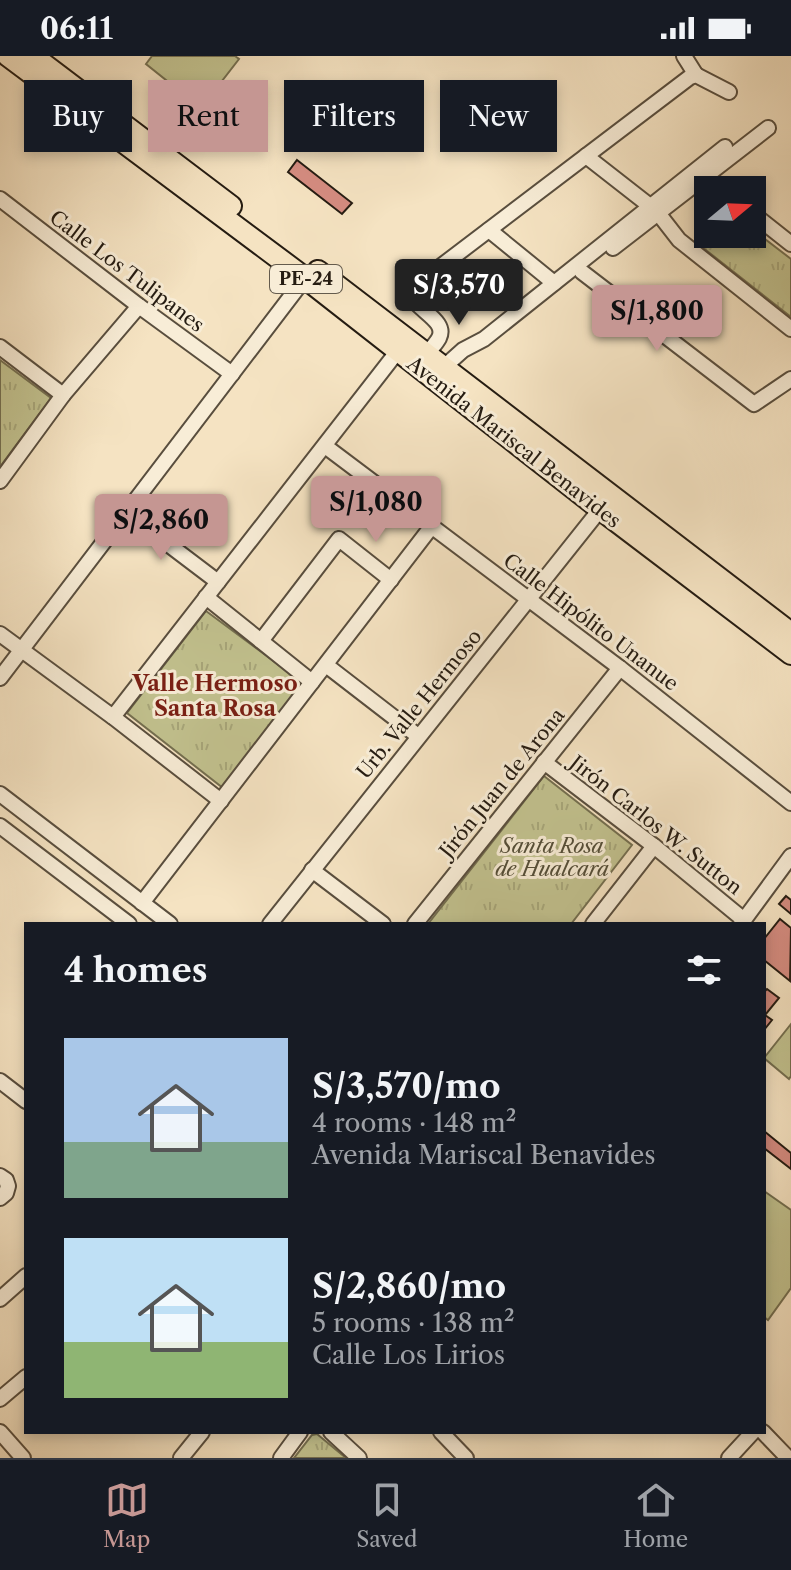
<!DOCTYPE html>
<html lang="en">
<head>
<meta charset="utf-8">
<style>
	:root { --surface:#171b24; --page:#242831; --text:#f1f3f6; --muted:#9ea1a6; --line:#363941; --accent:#c59692 }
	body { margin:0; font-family:"Libre Caslon Text",serif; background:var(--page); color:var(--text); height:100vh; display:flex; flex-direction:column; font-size:30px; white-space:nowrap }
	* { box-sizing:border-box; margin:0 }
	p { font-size:26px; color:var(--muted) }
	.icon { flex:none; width:44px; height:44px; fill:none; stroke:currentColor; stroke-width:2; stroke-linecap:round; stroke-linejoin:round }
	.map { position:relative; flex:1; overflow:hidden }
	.details { position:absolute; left:24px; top:866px; width:742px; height:512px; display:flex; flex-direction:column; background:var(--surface); border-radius:0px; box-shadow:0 4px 12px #0003 }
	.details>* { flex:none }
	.banner { position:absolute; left:24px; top:24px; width:744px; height:72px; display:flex; gap:16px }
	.needle { width:52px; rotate:71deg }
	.tools { position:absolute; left:694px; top:120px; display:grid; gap:16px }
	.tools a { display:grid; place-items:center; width:72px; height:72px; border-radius:0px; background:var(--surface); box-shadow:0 4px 12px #0003; font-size:40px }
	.price { position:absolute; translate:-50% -68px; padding:0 18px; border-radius:8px; background:var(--accent); color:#111; font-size:26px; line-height:52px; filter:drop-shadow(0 2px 4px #0008) }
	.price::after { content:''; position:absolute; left:50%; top:48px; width:24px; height:18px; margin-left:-12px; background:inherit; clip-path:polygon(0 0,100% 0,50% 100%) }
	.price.current { background:#222; color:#fff }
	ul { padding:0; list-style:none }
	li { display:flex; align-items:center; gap:24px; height:200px; padding:0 40px }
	li span { display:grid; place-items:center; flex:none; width:224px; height:160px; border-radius:0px; color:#555 }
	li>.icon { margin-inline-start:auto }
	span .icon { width:96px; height:96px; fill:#fffc; stroke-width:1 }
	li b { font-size:34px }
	h2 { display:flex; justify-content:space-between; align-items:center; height:96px; padding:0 40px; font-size:34px }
	.chip { padding:0 28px; border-radius:0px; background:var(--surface); box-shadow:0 4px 12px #0003; font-size:28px; line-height:72px }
	.chip.current { background:var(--accent); color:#111 }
	.status { display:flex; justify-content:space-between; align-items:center; height:56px; padding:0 40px; background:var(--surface); direction:ltr }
	.status svg { height:22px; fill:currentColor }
	.tabs { display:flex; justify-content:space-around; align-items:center; height:112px; border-top:2px solid var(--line); background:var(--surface); font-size:22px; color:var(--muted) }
	.tabs a { display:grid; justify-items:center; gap:4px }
	.tabs .current { color:var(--accent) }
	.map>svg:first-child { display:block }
	.park { fill:url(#park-tufts); stroke:#746f50; stroke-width:2 }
	.pitch { fill:#c2c28f; stroke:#746f50; stroke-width:2 }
	.building { fill:#d58c81; stroke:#251c12; stroke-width:2 }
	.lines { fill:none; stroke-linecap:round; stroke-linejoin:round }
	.minor-casing { stroke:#594e3e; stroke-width:18 }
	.highway-casing { stroke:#251c12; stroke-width:24 }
	.minor { stroke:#f8edd7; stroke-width:14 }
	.highway { stroke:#f5e3c2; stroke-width:20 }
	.labels { text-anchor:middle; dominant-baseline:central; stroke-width:6; stroke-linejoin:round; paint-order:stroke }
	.shield { fill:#f8edd7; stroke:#645b4d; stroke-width:2 }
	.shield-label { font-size:18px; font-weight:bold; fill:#251c12 }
	.street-label { font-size:20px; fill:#251c12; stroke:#f8edd7 }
	.park-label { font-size:20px; font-style:italic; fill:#544e38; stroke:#f8edd7 }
	.neighbourhood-label { font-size:22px; font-weight:bold; fill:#7a1f14; stroke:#f8edd7 }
</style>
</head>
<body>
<div class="status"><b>06:11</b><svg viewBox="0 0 49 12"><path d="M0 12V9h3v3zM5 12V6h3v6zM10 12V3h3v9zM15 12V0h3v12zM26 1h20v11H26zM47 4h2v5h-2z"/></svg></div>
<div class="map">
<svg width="791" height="1402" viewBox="0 0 791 1402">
	<defs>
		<pattern id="park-tufts" width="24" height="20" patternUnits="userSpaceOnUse" patternTransform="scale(2)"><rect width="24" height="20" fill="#c2c28f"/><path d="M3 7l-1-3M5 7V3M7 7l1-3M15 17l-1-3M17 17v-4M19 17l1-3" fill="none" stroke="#a7a67a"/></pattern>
	</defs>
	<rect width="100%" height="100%" fill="#f5e3c2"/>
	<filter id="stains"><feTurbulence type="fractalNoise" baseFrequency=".0025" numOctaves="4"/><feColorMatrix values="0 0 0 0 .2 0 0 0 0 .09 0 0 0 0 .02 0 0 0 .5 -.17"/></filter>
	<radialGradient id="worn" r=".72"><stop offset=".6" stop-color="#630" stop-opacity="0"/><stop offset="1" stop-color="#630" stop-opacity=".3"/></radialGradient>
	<!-- park -->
	<g class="park">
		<polygon points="752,173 791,203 791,261 702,191 712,178 752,178"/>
		<polygon points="0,304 51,342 0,411"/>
		<polygon points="206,555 303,627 223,732 127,657"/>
		<polygon points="544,720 632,789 571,868 428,868"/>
		<polygon points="317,1378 346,1402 294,1402 312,1379"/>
	</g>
	<!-- pitch -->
	<g class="pitch">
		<polygon points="152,0 235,0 239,3 201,52 146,8"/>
		<polygon points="791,968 791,1020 789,1023 764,1002"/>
		<polygon points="764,1135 791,1154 791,1232 768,1264 764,1261"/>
	</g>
	<!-- building -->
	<g class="building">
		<polygon points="297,104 352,147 342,158 288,116"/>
		<polygon points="786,840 791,844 791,858 779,848"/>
		<polygon points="780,863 791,872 790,925 764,904 764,883"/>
		<polygon points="767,933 779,942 765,959 772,964 764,974 764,936"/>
		<polygon points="764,1075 791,1097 791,1113 764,1092"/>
	</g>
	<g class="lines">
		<!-- minor casing -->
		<g class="minor-casing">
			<g id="minor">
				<polyline points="684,0 696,19"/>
				<polyline points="586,100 650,150"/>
				<polyline points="706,120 723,134"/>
				<polyline points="0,143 139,250 232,318"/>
				<polyline points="658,157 679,184 791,273"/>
				<polyline points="752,157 791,188"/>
				<polyline points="489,174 554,227"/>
				<polyline points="613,192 768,72"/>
				<polyline points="582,216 754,348 791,323"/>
				<polyline points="0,291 63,339"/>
				<path d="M427 298C430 293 436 288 439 282 448 264 415 254 410 237L415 230 690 21 696 19 729 36"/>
				<polyline points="444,311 463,294 484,283 725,91"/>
				<polyline points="325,390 620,612 791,747"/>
				<polyline points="0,425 63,339 139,250"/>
				<polyline points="127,457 218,526"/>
				<polyline points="206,541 312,626"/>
				<polyline points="0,578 113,661 221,745"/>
				<polyline points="261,585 339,483 391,524"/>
				<polyline points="326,609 418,680"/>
				<polyline points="0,622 305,222"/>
				<polyline points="113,661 397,296"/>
				<polyline points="544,706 654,790 744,864"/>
				<polyline points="0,738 170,868"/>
				<polyline points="0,770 129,868"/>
				<polyline points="312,814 383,868"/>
				<polyline points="142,847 432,470"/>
				<polyline points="270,868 606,446"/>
				<polyline points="415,868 620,612"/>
				<polyline points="593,868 654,790"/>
				<polyline points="741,868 791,800"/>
				<polyline points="0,1025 26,1045"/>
				<polyline points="0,1120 6,1124 8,1130 6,1137 0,1142"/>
				<polyline points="0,1243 26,1220"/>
				<polyline points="0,1343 26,1321"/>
				<polyline points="0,1376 23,1402"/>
				<polyline points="331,1376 359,1402"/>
				<polyline points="441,1376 466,1402"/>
				<polyline points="763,1376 788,1402"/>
				<polyline points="181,1402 202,1376"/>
				<polyline points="281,1402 300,1376"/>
				<polyline points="729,1402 753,1376"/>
			</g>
		</g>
		<!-- highway casing -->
		<g class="highway-casing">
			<g id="highway">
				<polyline points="8,0 305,222 600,453 791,598"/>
				<polyline points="33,0 231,150"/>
				<polyline points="318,215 791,577"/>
			</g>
		</g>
		<!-- minor -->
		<use href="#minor" class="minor"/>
		<!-- highway -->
		<use href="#highway" class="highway"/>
	</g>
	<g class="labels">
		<!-- shield labels -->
		<rect class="shield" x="270" y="209" width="72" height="28" rx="6"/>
		<g class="shield-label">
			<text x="306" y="223">PE-24</text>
		</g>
		<!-- street labels -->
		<g class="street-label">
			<text transform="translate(127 215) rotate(37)">Calle Los Tulipanes</text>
			<text transform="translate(514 386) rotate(38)">Avenida Mariscal Benavides</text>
			<text transform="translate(591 566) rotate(37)">Calle Hipólito Unanue</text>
			<text transform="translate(419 648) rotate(-51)">Urb. Valle Hermoso</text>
			<text transform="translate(502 727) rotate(-51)">Jirón Juan de Arona</text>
			<text transform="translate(656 769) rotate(38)">Jirón Carlos W. Sutton</text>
		</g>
		<!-- park labels -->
		<g class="park-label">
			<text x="552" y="790">Santa Rosa<tspan x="552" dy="23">de Hualcará</tspan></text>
		</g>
		<!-- neighbourhood labels -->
		<g class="neighbourhood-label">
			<text x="215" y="627">Valle Hermoso<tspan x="215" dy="25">Santa Rosa</tspan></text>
		</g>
	</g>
	<rect width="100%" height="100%" filter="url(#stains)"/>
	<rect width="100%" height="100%" fill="url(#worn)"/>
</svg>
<div class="tools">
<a><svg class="needle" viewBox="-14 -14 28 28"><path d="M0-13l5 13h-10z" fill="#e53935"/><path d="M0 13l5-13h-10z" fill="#9ea1a6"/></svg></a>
</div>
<b class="price current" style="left:459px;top:271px">S/3,570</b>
<b class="price" style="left:657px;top:297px">S/1,800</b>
<b class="price" style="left:376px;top:488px">S/1,080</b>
<b class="price" style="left:161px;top:506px">S/2,860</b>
<div class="banner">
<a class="chip">Buy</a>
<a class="chip current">Rent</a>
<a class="chip">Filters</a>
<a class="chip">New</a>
</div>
<section class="details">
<h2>4 homes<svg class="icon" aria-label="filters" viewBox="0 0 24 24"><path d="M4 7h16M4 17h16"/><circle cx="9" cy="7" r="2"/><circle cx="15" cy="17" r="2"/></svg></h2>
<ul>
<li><span style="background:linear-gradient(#a9c7e8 65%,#7fa58c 0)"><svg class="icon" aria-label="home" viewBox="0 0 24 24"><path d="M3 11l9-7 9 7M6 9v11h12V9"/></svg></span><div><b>S/3,570/mo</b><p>4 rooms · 148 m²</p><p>Avenida Mariscal Benavides</p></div></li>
<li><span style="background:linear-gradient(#bfe0f5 65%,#8fb573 0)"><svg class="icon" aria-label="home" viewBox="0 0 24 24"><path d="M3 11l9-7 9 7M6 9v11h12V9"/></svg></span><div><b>S/2,860/mo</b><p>5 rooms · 138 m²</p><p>Calle Los Lirios</p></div></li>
</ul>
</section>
</div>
<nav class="tabs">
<a class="current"><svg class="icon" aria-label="map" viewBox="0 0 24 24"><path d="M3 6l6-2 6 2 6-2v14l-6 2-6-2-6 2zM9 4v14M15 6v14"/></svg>Map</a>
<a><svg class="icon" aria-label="saved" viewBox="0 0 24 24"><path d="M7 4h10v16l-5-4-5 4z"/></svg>Saved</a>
<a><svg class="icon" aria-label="home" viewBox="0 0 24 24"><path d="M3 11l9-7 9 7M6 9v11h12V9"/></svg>Home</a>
</nav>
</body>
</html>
